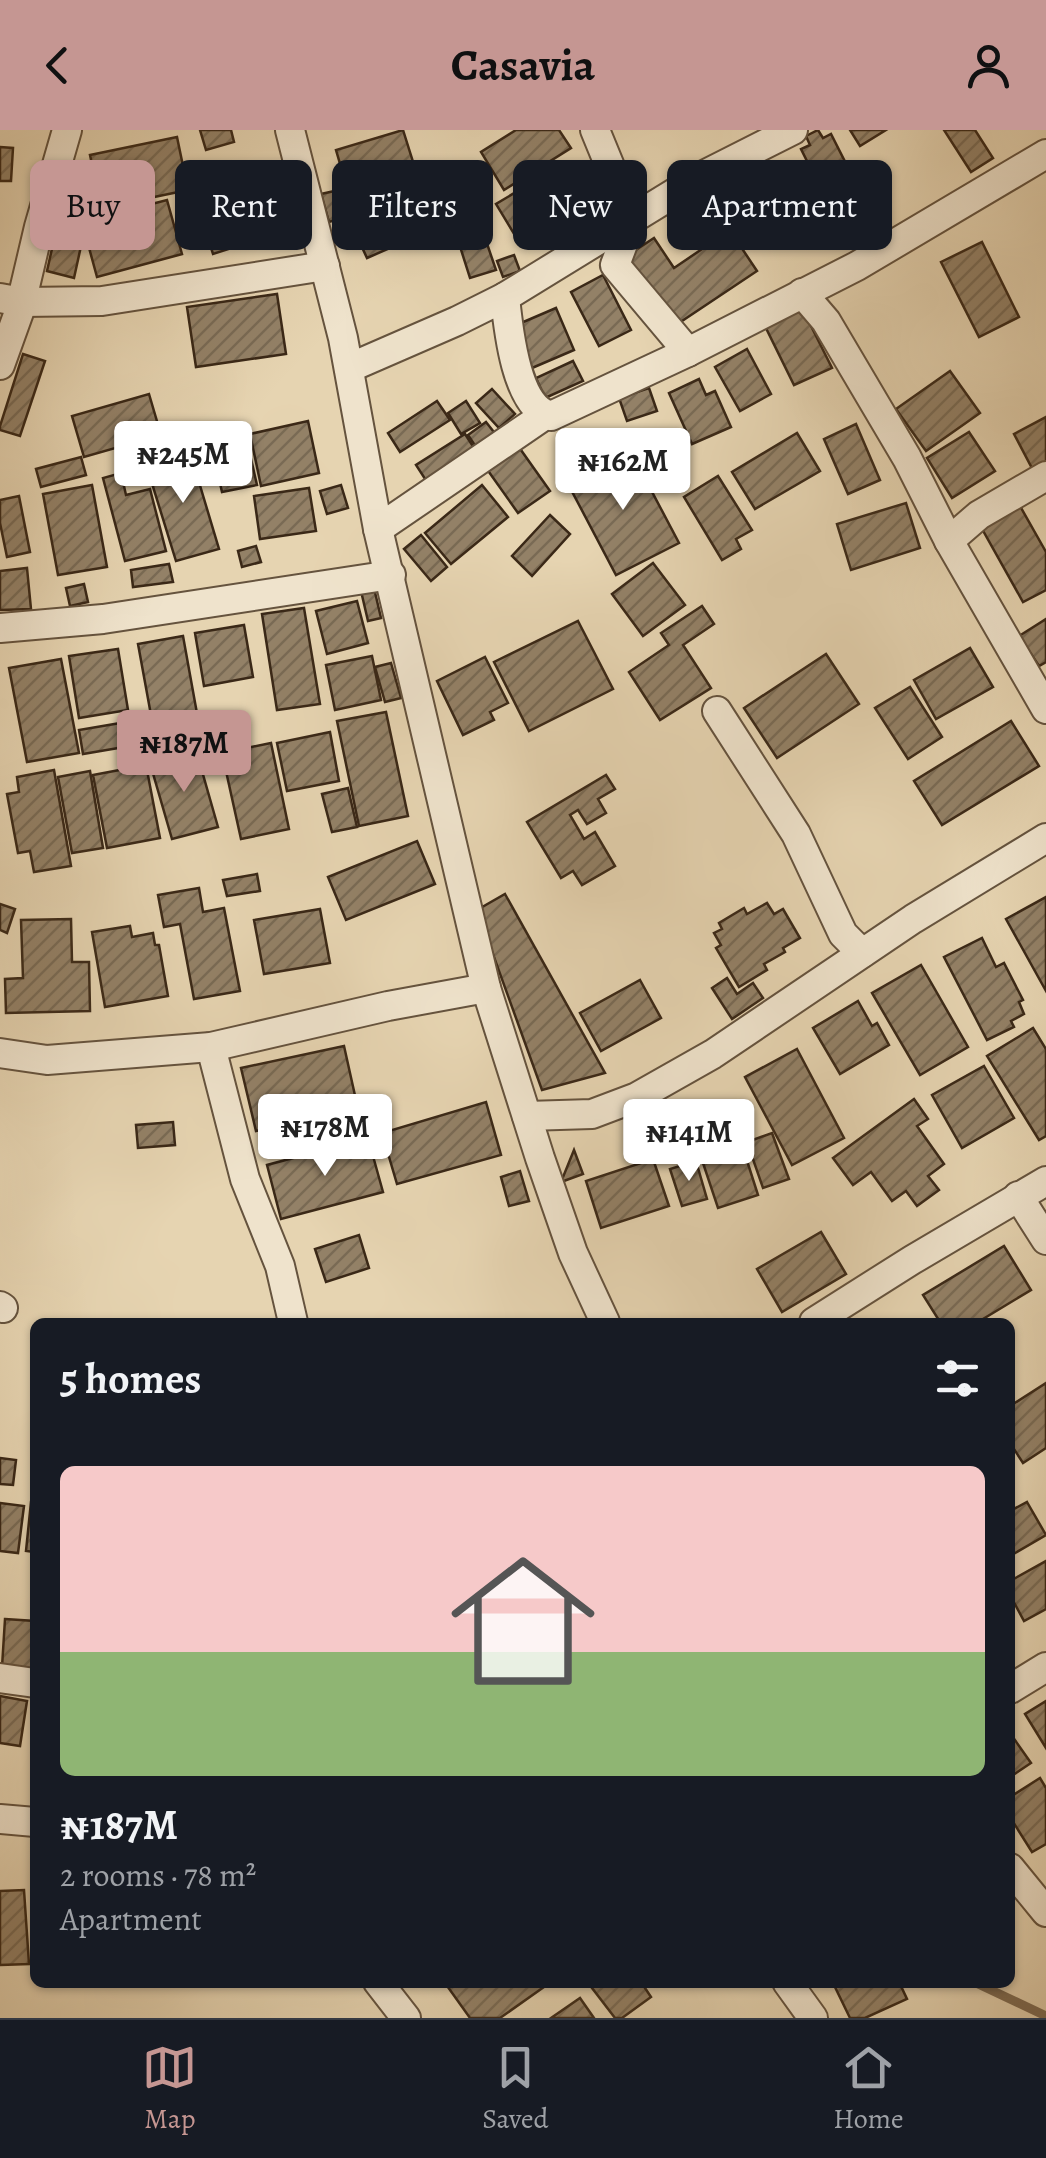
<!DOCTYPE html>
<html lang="en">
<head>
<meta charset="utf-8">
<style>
	:root { --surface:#171b24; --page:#242831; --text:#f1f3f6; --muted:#9ea1a6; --line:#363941; --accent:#c59692 }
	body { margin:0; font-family:Alegreya,serif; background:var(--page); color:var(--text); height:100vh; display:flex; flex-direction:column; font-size:38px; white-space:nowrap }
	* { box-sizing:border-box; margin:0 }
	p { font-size:32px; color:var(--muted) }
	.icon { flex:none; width:55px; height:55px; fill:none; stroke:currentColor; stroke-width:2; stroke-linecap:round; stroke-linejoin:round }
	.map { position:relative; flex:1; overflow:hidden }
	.sheet { position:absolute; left:30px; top:1188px; width:985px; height:670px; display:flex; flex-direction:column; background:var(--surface); border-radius:15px; box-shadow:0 2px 8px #0004 }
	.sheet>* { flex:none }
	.hud { position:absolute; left:30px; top:30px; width:988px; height:90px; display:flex; gap:20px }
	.price { position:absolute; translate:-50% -85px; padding:0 22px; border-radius:10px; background:#fff; color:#222; font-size:32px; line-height:65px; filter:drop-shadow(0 2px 5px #0008) }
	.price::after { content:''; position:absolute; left:50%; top:60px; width:30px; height:22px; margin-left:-15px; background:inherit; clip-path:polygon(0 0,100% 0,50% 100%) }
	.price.active { background:var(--accent); color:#111 }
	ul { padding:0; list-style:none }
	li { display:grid; align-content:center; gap:20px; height:530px; padding:0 30px }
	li+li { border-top:2px solid var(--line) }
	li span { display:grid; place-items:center; height:310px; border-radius:15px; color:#555 }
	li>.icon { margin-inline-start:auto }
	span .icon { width:180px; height:180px; fill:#fffc; stroke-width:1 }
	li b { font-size:42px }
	h2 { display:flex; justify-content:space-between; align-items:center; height:120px; padding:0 30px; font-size:42px }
	.pill { padding:0 35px; border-radius:15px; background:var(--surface); box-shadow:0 2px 8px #0004; font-size:35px; line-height:90px }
	.pill.active { background:var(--accent); color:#111 }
	header { display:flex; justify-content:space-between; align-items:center; height:130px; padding:0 30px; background:var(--accent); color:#111; font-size:45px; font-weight:600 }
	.tab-bar { display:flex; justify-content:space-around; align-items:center; height:140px; border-top:2px solid var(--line); background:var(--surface); font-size:28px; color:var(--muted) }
	.tab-bar a { display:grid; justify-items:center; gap:5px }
	.tab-bar .active { color:var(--accent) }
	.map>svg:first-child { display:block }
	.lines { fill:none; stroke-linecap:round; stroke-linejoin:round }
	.stream { stroke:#7e6c54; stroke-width:9 }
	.building { fill:url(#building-hatch); stroke:#3a2817; stroke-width:2.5 }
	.street-casing { stroke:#65533e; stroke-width:32 }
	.street { stroke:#efe3cc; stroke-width:28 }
</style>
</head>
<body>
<header><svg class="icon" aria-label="back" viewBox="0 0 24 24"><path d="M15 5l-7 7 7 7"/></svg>Casavia<svg class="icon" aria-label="person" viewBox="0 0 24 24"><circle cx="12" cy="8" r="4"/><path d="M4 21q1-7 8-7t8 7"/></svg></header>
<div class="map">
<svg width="1046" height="1888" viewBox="0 0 1046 1888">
	<defs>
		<pattern id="building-hatch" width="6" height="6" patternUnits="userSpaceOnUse" patternTransform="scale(2.5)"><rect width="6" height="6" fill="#938167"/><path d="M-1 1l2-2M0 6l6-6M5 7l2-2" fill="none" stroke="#796a54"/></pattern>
	</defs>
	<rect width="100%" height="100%" fill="#e6d4b1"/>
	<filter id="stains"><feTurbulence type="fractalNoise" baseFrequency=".002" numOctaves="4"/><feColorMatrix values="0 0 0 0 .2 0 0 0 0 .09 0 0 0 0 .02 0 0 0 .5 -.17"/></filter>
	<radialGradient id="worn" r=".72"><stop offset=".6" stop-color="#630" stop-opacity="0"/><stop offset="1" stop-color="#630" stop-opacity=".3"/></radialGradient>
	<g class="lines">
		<!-- stream -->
		<polyline class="stream" points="974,1852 1046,1886"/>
	</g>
	<!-- building -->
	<g class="building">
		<polygon points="200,0 231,0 234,12 206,20"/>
		<polygon points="403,0 419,51 351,71 336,20"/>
		<polygon points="516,0 559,0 571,18 504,60 481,22"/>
		<polygon points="818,0 823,8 831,4 871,83 841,99 801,19 810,15 806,6"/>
		<polygon points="850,0 886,0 860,16"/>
		<polygon points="944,0 975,0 993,28 971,42"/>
		<polygon points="177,7 188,60 101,78 90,25"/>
		<polygon points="0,17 13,18 11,51 0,51"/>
		<polygon points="68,31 87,36 78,68 58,63"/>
		<polygon points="561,35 584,72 519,112 496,74"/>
		<polygon points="241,40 252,75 270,69 276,88 259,94 263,108 213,124 191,56"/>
		<polygon points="465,47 479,78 454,90 439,59"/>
		<polygon points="339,60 346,87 329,92 321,64"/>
		<polygon points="397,64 415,107 367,128 347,85"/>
		<polygon points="167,70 182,124 97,147 82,92"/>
		<polygon points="711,72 757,141 673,197 625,127 654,108 674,138 705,117 685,89"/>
		<polygon points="482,99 496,140 470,148 457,107"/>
		<polygon points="56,101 83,107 74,148 47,141"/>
		<polygon points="982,112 1019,187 979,207 941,132"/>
		<polygon points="514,125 520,141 503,147 497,131"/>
		<polygon points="603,145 631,200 599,216 571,162"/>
		<polygon points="277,164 286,224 196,237 187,177"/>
		<polygon points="801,176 832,238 794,255 764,194"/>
		<polygon points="556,178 574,220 532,238 514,196"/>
		<polygon points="747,219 771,264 740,281 715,237"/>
		<polygon points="23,224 45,231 20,306 0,300 0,296"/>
		<polygon points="573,231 583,251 545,268 536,248"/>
		<polygon points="950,241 980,283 926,321 896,279"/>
		<polygon points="699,249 706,265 715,261 731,297 692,314 669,263"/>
		<polygon points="649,258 657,281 627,291 619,268"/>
		<polygon points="492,259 515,284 499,298 476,273"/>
		<polygon points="149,264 161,305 84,327 72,286"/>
		<polygon points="437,271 450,290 400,322 388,303"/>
		<polygon points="466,271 480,293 461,304 448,283"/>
		<polygon points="1046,287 1046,336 1034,342 1014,304"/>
		<polygon points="308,291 319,343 261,356 250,304"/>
		<polygon points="486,292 497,306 478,320 468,305"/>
		<polygon points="856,294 880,350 848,364 824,309"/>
		<polygon points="969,302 995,341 952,368 927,328"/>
		<polygon points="245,303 257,355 222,362 210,310"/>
		<polygon points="797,303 820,341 755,379 732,342"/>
		<polygon points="465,304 478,324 429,355 416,335"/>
		<polygon points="516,313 550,361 518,383 484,335"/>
		<polygon points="630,320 679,413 616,445 567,352"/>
		<polygon points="190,322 219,419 176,431 146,334"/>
		<polygon points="81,327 86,345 41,357 36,339"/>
		<polygon points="121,343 126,365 150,359 166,421 125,431 103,348"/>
		<polygon points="718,346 752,400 736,409 741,419 722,430 684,367"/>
		<polygon points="92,355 107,437 58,445 43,364"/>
		<polygon points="341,355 348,378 327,384 320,361"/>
		<polygon points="482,355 508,387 451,434 425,403"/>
		<polygon points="309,358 316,401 260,409 254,366"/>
		<polygon points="19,366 30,422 7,427 0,393 0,370"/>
		<polygon points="906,373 920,418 851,440 837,394"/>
		<polygon points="1020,376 1046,422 1046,460 1023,472 981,397"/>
		<polygon points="550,385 570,404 532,446 512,426"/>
		<polygon points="421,405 447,437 431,451 404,419"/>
		<polygon points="256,416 261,432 242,437 238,421"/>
		<polygon points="653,433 685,475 643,506 612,464"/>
		<polygon points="169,434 173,452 133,457 131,440"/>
		<polygon points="27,438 31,479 0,480 0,441"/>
		<polygon points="84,454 88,472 70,476 66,458"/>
		<polygon points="374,458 381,488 368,491 361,461"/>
		<polygon points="357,471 368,513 327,524 316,481"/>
		<polygon points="702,476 714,494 683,515 711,558 660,590 629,542 669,515 661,503"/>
		<polygon points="304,478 320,574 277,580 262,484"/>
		<polygon points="1046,489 1046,532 1039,536 1019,506"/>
		<polygon points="578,491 613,559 529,601 494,532"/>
		<polygon points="244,495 253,547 204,556 195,503"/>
		<polygon points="183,506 198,589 153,596 138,514"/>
		<polygon points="970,518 993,557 936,589 914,550"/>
		<polygon points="118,519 128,580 79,588 69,526"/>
		<polygon points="826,524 859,574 777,628 744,578"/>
		<polygon points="372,526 381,570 335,580 326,535"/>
		<polygon points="485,527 508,573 490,582 494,590 463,605 437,551"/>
		<polygon points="61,529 79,623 27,632 9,538"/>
		<polygon points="391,533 401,568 385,572 375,537"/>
		<polygon points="910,557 942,607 908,629 875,578"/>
		<polygon points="386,582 408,686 359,696 337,591"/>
		<polygon points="138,590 142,614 83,624 79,600"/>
		<polygon points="1011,591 1039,636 942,695 914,651"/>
		<polygon points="330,602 339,651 287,661 277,613"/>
		<polygon points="271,613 289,699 241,709 222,623"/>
		<polygon points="196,620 218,697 172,709 150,633"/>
		<polygon points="146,635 160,708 107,718 93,645"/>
		<polygon points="54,640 71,736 34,742 30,721 18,723 7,664 19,662 17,647"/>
		<polygon points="90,641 103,718 72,723 58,647"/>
		<polygon points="606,645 615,659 598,669 606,683 587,694 578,680 570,685 584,709 595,702 615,736 582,755 573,741 561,748 527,692"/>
		<polygon points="348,658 357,697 332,702 322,664"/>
		<polygon points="417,711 435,754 346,790 328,747"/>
		<polygon points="257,744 260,761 227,766 223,750"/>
		<polygon points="199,758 203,782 224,778 240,861 194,869 180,794 164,797 158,765"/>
		<polygon points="505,764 605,943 542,960 477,780"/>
		<polygon points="1046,767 1046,861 1006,789"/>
		<polygon points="767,773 774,784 783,779 800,808 783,818 785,822 764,834 767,840 739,857 716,818 721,815 714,803 722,799 719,793 744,778 747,784"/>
		<polygon points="0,774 15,779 7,803 0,800"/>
		<polygon points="320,779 330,833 264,844 254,790"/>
		<polygon points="71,789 72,832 89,832 90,881 6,883 5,849 23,848 21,790"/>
		<polygon points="130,796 132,807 153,803 155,815 159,815 168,866 105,877 92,802"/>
		<polygon points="982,808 996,837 1004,833 1023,870 1019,872 1024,884 1011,891 1014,897 987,910 944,827"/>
		<polygon points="921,835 968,917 920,945 872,863"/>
		<polygon points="727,848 737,864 753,853 763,868 732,889 712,858"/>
		<polygon points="640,850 661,888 601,921 580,883"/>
		<polygon points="858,871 872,896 877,893 889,915 840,944 813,898"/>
		<polygon points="1033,898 1046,919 1046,1006 1039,1010 987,926"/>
		<polygon points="344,916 358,979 256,1001 241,938"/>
		<polygon points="797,919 844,1008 792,1035 745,947"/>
		<polygon points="984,936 1014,988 962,1018 932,965"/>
		<polygon points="914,969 928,989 917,996 944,1034 928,1046 939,1060 917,1076 906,1061 892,1071 871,1042 853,1055 833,1028"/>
		<polygon points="486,972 501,1025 397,1054 382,1003"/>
		<polygon points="654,979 664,995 645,1006 635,991"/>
		<polygon points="173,992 175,1015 138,1018 136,995"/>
		<polygon points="772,1003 789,1049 763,1058 747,1012"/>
		<polygon points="368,1008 383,1062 281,1089 267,1035"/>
		<polygon points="742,1015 758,1065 718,1078 701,1027"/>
		<polygon points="574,1020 583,1044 561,1052"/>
		<polygon points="653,1029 669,1076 601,1098 586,1051"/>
		<polygon points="696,1031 707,1069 682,1076 670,1039"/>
		<polygon points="520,1041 529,1071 509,1076 501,1047"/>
		<polygon points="821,1102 846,1144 782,1182 757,1139"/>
		<polygon points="359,1105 369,1138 326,1152 315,1119"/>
		<polygon points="1004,1116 1031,1160 978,1192 940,1192 923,1165"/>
		<polygon points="1046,1253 1046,1318 1023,1333 1010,1313 1010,1276"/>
		<polygon points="0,1328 16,1330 13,1355 0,1354"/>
		<polygon points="31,1372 35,1372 35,1422 26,1421"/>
		<polygon points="1027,1372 1046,1405 1010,1426 1010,1381"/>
		<polygon points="0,1373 24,1376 18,1423 0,1421"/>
		<polygon points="1046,1431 1046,1479 1024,1491 1010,1465 1010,1451"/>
		<polygon points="5,1489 35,1491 35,1540 2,1537"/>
		<polygon points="0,1566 27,1571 20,1616 0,1613"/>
		<polygon points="1046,1571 1046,1618 1025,1584"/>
		<polygon points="1010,1603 1031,1633 1010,1647"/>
		<polygon points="1040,1648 1046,1658 1046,1714 1032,1722 1010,1687 1010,1667"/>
		<polygon points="24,1760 29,1834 0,1835 0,1761"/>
		<polygon points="551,1852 500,1888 470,1888 445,1853"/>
		<polygon points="591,1852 641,1852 651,1867 622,1888 615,1888 589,1854"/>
		<polygon points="839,1852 899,1852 907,1869 865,1888 850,1888 834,1855"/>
		<polygon points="580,1868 594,1888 551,1888"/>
	</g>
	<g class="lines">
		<!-- street casing -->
		<g class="street-casing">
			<g id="street">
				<polyline points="290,0 343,208 378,399 486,858 540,1028 573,1123 605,1192"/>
				<polyline points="595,0 632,90 615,135 688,222"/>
				<polyline points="802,163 826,191 907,328 949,411 1046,579"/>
				<polyline points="505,167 704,45 793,0"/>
				<polyline points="0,168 22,172 102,171 325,136"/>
				<polyline points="0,235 19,182 39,97 67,0"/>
				<path d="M349 238 457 191 505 167C508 197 516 278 551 286L688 222 857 136 1046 24"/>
				<polyline points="378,399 545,285"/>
				<polyline points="949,411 979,385 1046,346"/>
				<polyline points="0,498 103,489 391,445"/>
				<polyline points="717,581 796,704 843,804 862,823"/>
				<polyline points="211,917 245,1049 280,1136 293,1192"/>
				<polyline points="0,923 47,930 211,917 388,876 486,858"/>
				<polyline points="527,986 592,984 637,967 713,924 913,789 1046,708"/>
				<polyline points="1018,1066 1046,1110"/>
				<polyline points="0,1176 3,1178"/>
				<polyline points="814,1192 912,1130 1046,1051"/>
				<polyline points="0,1548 35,1553"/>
				<polyline points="1010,1559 1046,1537"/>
				<polyline points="0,1689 35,1692"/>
				<polyline points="1010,1738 1046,1782"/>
				<polyline points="378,1852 406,1888"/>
				<polyline points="787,1852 813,1888"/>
			</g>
		</g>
		<!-- street -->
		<use href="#street" class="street"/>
	</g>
	<rect width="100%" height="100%" filter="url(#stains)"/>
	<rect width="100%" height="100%" fill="url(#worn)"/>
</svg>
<b class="price" style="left:183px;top:376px">₦245M</b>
<b class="price" style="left:623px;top:383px">₦162M</b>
<b class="price active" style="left:184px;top:665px">₦187M</b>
<b class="price" style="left:325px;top:1049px">₦178M</b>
<b class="price" style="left:689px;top:1054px">₦141M</b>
<div class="hud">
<a class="pill active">Buy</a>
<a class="pill">Rent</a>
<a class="pill">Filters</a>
<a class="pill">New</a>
<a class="pill">Apartment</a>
</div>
<section class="sheet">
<h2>5 homes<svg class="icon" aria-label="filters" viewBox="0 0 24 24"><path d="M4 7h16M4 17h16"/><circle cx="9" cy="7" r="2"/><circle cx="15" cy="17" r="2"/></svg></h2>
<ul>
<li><span style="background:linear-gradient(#f6c9c9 60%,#8fb573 0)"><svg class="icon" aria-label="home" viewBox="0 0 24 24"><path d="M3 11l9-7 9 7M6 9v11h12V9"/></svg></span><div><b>₦187M</b><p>2 rooms · 78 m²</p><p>Apartment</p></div></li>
</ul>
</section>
</div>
<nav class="tab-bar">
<a class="active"><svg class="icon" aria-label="map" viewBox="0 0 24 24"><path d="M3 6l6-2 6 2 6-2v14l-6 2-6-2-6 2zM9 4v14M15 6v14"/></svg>Map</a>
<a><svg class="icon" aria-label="saved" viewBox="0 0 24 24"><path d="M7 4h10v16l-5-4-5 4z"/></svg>Saved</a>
<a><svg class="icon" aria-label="home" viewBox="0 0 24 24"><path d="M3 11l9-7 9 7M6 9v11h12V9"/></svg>Home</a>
</nav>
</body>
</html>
